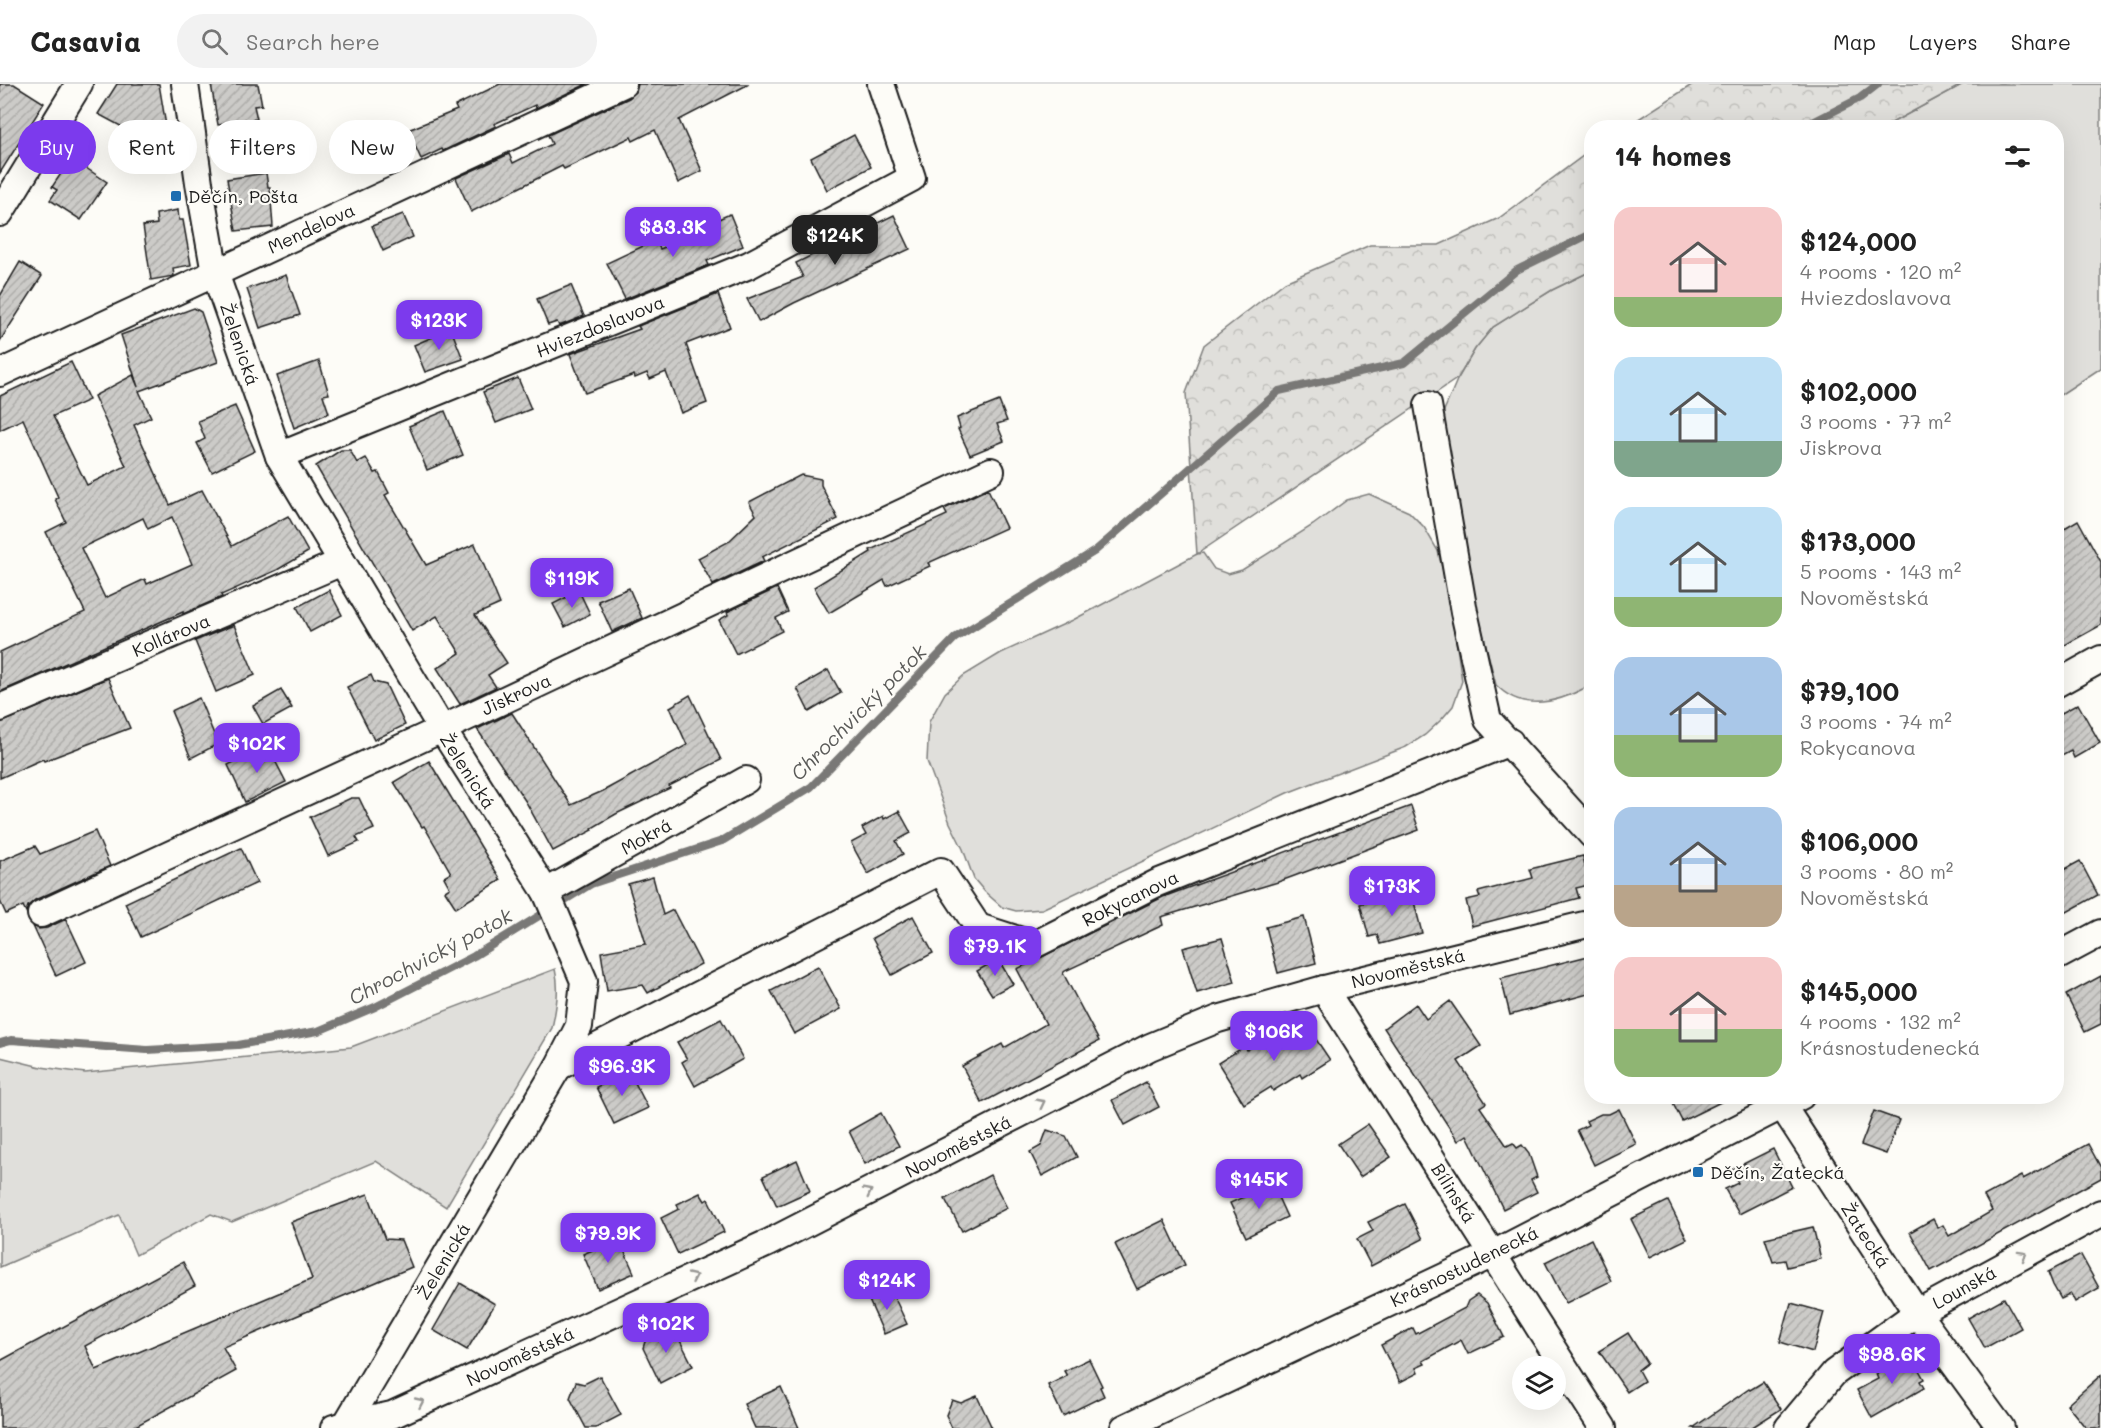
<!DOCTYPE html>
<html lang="en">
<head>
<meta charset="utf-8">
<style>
	:root { --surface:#fff; --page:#f2f2f2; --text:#222; --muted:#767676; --line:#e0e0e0; --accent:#7c3aed }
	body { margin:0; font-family:Mali,sans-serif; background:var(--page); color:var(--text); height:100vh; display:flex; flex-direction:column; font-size:22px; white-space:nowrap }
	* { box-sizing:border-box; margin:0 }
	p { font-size:20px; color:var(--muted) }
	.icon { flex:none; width:33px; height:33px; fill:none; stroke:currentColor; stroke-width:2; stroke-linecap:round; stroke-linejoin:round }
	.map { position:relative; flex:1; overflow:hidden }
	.sheet { position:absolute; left:1584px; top:36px; width:480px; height:984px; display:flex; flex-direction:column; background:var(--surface); border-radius:24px; box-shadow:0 6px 24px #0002 }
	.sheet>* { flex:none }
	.guide { position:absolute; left:18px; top:36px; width:570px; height:54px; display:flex; gap:12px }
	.tools { position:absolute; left:1512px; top:1272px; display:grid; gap:12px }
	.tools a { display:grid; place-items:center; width:54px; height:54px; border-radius:50%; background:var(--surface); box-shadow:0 6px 24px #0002; font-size:30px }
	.price { position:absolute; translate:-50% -51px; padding:0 14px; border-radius:12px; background:var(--accent); color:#fff; font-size:20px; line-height:39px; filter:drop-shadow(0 2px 3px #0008) }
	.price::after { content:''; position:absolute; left:50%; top:36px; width:18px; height:14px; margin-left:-9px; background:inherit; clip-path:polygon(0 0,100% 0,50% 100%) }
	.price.active { background:#222; color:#fff }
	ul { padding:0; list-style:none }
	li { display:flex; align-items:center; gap:18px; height:150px; padding:0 30px }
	li span { display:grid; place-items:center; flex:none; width:168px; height:120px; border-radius:18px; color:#555 }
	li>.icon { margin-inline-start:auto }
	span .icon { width:72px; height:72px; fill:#fffc; stroke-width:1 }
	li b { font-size:26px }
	h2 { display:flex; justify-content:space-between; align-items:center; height:72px; padding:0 30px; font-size:26px }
	.tag { padding:0 21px; border-radius:27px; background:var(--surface); box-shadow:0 6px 24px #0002; font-size:21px; line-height:54px }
	.tag.active { background:var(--accent); color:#fff }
	header { display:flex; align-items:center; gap:36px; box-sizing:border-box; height:84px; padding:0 30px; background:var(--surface); border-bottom:2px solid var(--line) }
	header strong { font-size:28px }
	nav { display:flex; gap:33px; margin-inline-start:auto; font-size:21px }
	.search { width:420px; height:54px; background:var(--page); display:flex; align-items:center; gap:15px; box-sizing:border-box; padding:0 21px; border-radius:33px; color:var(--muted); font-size:22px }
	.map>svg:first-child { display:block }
	.green { fill:#e0dfdb; stroke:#7e7e7c; stroke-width:1.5 }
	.forest { fill:url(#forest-crowns); stroke:#7e7e7c; stroke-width:1.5 }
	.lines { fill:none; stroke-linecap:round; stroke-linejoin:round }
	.stream { stroke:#797876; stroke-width:8 }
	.building { fill:url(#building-hatch); stroke:#1c1c1c; stroke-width:1.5; fill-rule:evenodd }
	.minor-casing { stroke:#1c1c1c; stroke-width:30 }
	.minor { stroke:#fdfcf7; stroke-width:26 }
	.oneway { stroke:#989794 }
	.poi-dot { fill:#1f6fb2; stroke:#fdfcf7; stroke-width:2 }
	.labels { text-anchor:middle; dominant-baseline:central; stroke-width:4.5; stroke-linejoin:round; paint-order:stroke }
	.poi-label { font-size:18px; fill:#1c1c1c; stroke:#fdfcf7; text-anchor:start }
	.street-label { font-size:18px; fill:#1c1c1c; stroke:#fdfcf7 }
	.water-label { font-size:20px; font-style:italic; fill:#5a5a58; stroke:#fdfcf7 }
</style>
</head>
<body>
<header>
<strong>Casavia</strong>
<div class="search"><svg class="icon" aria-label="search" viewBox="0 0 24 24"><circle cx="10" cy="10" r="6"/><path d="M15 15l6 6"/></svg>Search here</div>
<nav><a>Map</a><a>Layers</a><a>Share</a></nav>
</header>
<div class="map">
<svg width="2101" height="1344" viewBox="0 0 2101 1344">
	<defs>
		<pattern id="forest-crowns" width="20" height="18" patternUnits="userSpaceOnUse" patternTransform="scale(1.5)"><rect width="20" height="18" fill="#e0dfdb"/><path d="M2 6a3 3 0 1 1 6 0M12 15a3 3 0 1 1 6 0" fill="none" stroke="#c0bfbb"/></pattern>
		<pattern id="building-hatch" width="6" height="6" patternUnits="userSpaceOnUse" patternTransform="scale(1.5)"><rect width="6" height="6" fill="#cccbc8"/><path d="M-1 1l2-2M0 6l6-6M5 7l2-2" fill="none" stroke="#afaeab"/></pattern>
	</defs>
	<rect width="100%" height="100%" fill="#fdfcf7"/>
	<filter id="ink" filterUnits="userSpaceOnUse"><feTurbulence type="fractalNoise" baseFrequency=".0167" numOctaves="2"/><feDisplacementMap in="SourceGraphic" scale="12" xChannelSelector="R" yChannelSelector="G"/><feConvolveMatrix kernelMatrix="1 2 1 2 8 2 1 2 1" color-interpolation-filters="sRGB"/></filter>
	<g filter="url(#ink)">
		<!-- green -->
		<g class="green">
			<polygon points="1963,0 2101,0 2101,284 2057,313 2056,44 1884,43"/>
			<path d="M1591 187 1592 600C1561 618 1524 630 1496 601L1469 495 1448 385 1443 329 1457 296 1475 265 1493 243 1552 206Z"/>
			<polygon points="1369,410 1409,428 1424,443 1438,467 1450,516 1462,597 1453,622 1441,636 1425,651 1406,663 1287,709 1042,825 1016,827 1002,823 985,808 974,795 963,765 950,739 927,677 929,638 945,609 963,592 1001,569 1073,536 1197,470 1203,469 1214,485 1228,490 1242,486 1313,441 1347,416"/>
			<path d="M555 885C560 905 556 925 552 944L446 1123 376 1077 232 1138 211 1130 136 1171 119 1131 0 1183V973L41 983 85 989 351 963Z"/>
		</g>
		<!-- forest -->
		<g class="forest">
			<polygon points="1693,0 1963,0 1884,43 1626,43"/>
			<polygon points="1591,66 1591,187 1552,206 1493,243 1475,265 1458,294 1197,470 1186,309 1204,261 1285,198 1370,161 1439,161 1499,134"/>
		</g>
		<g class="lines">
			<!-- stream -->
			<g class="stream">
				<polyline points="1801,44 1860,14 1878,0"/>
				<polyline points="0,959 11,956 147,966 238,961 318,947 375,923 474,872 591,800 722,757 811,703 955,554 1095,467 1279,307 1404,279 1517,186 1592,149"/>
			</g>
		</g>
		<!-- building -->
		<g class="building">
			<polygon points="0,0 14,0 44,19 0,89"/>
			<polygon points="117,0 159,0 172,78 136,84 130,47 98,30"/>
			<polygon points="211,0 258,0 262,21 254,22 257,35 218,41"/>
			<polygon points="500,0 587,0 536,24 535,21 494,40 496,42 443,67 442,65 421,75 408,46 457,26 455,22"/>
			<polygon points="638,0 749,0 679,36 702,87 678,99 655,46 633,57 631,53 564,85 562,82 471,128 456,94 509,70 513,79 552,60 548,51 629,14 636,8"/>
			<polygon points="854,51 871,83 827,106 811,74"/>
			<polygon points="74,76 107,98 81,136 50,116 57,106 52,103 64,85 67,87"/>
			<polygon points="266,89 268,103 270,103 273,143 236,147 227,95"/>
			<polygon points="178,126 179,136 183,136 191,181 173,184 174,192 151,196 143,142 157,140 156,130"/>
			<polygon points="403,130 413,153 383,167 372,142"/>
			<polygon points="730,130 743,162 707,177 709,181 625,215 607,179 656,156 660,165 709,145 707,140"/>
			<polygon points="894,131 910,165 794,219 759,238 747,215 803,193 796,179"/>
			<polygon points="20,178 42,192 0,257 0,212"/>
			<polygon points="286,191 300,231 260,244 247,205"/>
			<polygon points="571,201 584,232 559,242 557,238 548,241 537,215"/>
			<polygon points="718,210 730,243 686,260 707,319 681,329 666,288 650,295 647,289 635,294 634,291 585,309 570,270 640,245 638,242"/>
			<path d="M194 224 201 228 218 278 139 307 151 333 134 341 170 421 202 406 232 462 288 432 308 468 277 486 221 511 222 513 183 530V528L0 608V568L85 528 46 448 66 438 55 415 58 413 23 335 0 346V312L71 278 89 316 53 332 87 401 126 382 94 312 133 291 138 303 121 251ZM172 433 192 480 147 500 145 495 105 514 81 464 143 434 148 445Z"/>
			<polygon points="451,245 463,275 425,288 414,261"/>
			<polygon points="319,277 329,310 323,311 329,329 294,344 277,292"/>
			<polygon points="518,294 531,325 496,339 483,308"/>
			<polygon points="999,317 1007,337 997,340 1004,357 970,371 958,345 960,344 957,334"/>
			<polygon points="235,322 255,367 212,388 197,359 205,355 198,337"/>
			<polygon points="445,327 463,371 427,386 409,342"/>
			<polygon points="341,366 350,366 357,379 366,374 375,389 378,388 389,409 385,411 426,481 475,460 500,520 475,531 507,579 488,591 496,603 460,620 437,584 460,569 437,532 412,547 316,382"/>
			<polygon points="801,391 821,395 821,401 838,435 762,473 764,477 713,501 698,474 728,458 756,431 749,418"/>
			<polygon points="988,405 1006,444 928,479 930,482 887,502 884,496 829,529 814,503 871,468 870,466 947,431 944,425"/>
			<polygon points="2078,436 2101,478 2101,541 2056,566 2056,507 2062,503 2056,493 2056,449"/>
			<polygon points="629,504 642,534 612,548 598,517"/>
			<polygon points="777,504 788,528 776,534 782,547 736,570 719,536 728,531 727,528"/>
			<polygon points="329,506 342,531 310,548 297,523"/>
			<polygon points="579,507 590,530 565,543 553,520"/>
			<polygon points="234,541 255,591 216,608 195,557"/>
			<polygon points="828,586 841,609 809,628 797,604"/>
			<polygon points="371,591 374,598 386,601 405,641 374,656 347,603"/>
			<polygon points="108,594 130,644 44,677 43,675 0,694 0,639"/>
			<polygon points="281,606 292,624 263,640 253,622"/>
			<polygon points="690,611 721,676 669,702 670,704 616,730 592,744 593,746 553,767 526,718 477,645 512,629 571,721 603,707 687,661 670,623"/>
			<polygon points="199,614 218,660 191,674 171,627"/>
			<polygon points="2078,620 2100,659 2074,674 2071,667 2056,675 2056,632"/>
			<polygon points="267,661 286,698 245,718 228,681"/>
			<polygon points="429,677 501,796 456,824 445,807 450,804 444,793 451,789 424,742 422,743 394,698"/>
			<polygon points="351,714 359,714 374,745 356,753 359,758 328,772 310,733"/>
			<polygon points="1411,722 1419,746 1278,798 1161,833 1163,841 1065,887 1063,889 1099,957 982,1019 962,982 1002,960 1004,964 1046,940 1017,885 1163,813"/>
			<polygon points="899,727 911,749 896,757 903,770 868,790 851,759 866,751 862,744 883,732 884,735"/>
			<polygon points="95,747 110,782 35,816 28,822 26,828 23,822 6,830 0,817 0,777 35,762 40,770"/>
			<polygon points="241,764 257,799 141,853 125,819"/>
			<polygon points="1583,772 1589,801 1576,804 1579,814 1472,842 1466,816 1480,813 1478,808 1533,794 1530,785"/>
			<polygon points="2080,777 2098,811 2056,834 2056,790"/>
			<polygon points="653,793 663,831 673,826 701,880 648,909 643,901 607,907 601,868 646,860 628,800"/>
			<polygon points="1411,806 1422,849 1380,860 1377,851 1369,853 1360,820"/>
			<polygon points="913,832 933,869 892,891 872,854"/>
			<polygon points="1304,833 1316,879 1278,889 1266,843"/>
			<polygon points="66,835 86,878 56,892 33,842 39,845 47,844"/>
			<polygon points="1222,854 1235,898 1197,909 1183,864"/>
			<polygon points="1592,871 1592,909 1510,931 1501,894"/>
			<polygon points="998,875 1013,900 992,911 977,887"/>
			<polygon points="818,882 841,925 794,950 771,907"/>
			<polygon points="2101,892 2101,940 2085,948 2066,911"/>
			<polygon points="1450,917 1481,962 1458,977 1486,1019 1480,1023 1507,1062 1513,1059 1517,1064 1522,1061 1529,1070 1537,1093 1531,1096 1537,1108 1503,1125 1467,1051 1458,1057 1384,944 1416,920 1426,935"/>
			<polygon points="721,935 743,975 695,1002 682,978 687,975 677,958"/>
			<polygon points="1303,936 1330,976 1302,994 1300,990 1273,1007 1271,1003 1244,1020 1218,979 1245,962 1247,966 1274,949 1277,953"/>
			<polygon points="629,987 648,1024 614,1040 596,1003 607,998 610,989 619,992"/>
			<polygon points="1146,998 1159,1023 1125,1041 1112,1016"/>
			<polygon points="1669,1012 1733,1012 1682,1037"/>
			<polygon points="1619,1025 1636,1060 1594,1081 1577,1046 1588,1041 1586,1037 1601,1030 1609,1030"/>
			<polygon points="1874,1027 1899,1036 1886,1070 1861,1061"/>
			<polygon points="881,1029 899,1062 865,1080 849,1047"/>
			<polygon points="1368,1040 1391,1073 1360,1093 1338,1060"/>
			<polygon points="1047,1046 1066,1052 1077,1073 1042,1092 1030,1068 1041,1062"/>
			<polygon points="2088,1060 2101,1084 2101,1094 1931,1187 1910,1148 1933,1135 1938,1144 1943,1141 1949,1152 1992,1127 1984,1112 2021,1092 2023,1095"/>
			<polygon points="1773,1065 1792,1103 1739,1130 1725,1105 1738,1099 1731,1086"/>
			<polygon points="797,1076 810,1107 777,1122 763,1092"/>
			<polygon points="990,1091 1007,1124 962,1147 945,1115"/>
			<polygon points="1272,1100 1287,1133 1246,1153 1230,1119"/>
			<polygon points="700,1109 705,1117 708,1115 724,1148 678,1170 661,1134 679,1125 677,1120"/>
			<polygon points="368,1110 385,1155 401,1156 412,1183 223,1263 236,1287 132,1344 0,1344 0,1277 183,1178 195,1202 85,1262 96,1286 312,1195 291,1138"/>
			<polygon points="1668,1117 1687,1155 1650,1173 1631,1135"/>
			<polygon points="1405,1120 1423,1155 1371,1182 1357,1155 1373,1147 1368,1138"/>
			<polygon points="1164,1136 1185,1181 1137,1205 1115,1160"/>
			<polygon points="1813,1143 1821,1175 1787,1183 1785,1176 1773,1178 1765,1154"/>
			<polygon points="619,1155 634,1189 598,1205 583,1170"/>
			<polygon points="1591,1155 1611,1197 1566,1219 1545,1178"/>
			<polygon points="2081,1171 2099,1204 2075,1218 2071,1210 2061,1215 2053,1201 2048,1188"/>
			<polygon points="460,1199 495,1220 467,1266 433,1246"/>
			<polygon points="890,1204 907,1240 884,1250 868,1214"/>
			<polygon points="1477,1211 1487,1219 1504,1253 1468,1270 1461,1256 1423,1277 1425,1280 1416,1284 1418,1289 1400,1298 1381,1261 1413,1244 1416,1250 1465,1224 1468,1217"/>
			<polygon points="2004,1214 2021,1244 1985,1264 1968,1234"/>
			<polygon points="1791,1219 1824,1228 1813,1268 1780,1258"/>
			<polygon points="673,1243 693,1282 660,1299 643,1264 648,1248 657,1251"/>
			<polygon points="1628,1249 1647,1279 1638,1286 1644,1297 1627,1308 1599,1267"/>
			<polygon points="1906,1263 1924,1295 1920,1297 1924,1304 1872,1334 1857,1306 1878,1295 1876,1290 1896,1279"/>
			<polygon points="1089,1275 1102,1302 1100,1303 1104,1312 1063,1332 1048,1301 1067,1292 1064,1287"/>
			<polygon points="2101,1291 2101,1344 2086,1344 2067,1321"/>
			<polygon points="600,1292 621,1331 596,1344 586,1344 570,1314 576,1298 584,1300"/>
			<polygon points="1763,1298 1781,1325 1751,1344 1693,1344 1749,1305 1750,1306"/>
			<polygon points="781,1303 799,1344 755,1344 744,1320"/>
			<polygon points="977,1312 992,1344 952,1344 946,1331 952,1316 961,1319"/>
		</g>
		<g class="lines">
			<!-- minor casing -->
			<g class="minor-casing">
				<g id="minor">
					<polyline points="185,0 199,99 215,189 279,372 442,645 546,808 584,897 579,942 558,983 344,1344"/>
					<polyline points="0,129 79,0"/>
					<polyline points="0,289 623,0"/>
					<polyline points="1428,321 1464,528 1488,636 1592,751"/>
					<polyline points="279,372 749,181 912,94 881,0"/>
					<polyline points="2056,600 2101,575"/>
					<polyline points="0,624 342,478"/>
					<polyline points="546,808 746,696"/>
					<polyline points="41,830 442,645 991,387"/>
					<polyline points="2056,873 2101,849"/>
					<polyline points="1324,905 1603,1344"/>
					<polyline points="558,983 941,787 978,843 1034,861 1157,799 1510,658"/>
					<polyline points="1776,1012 1917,1229 2001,1344"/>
					<polyline points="334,1344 392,1331 768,1159 1150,963 1218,935 1324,905 1592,839"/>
					<polyline points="1124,1344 1493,1170 1801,1012"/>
					<polyline points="1788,1344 1834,1289 1917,1229 2101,1129"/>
				</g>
			</g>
			<!-- minor -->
			<use href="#minor" class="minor"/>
		</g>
		<!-- one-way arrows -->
		<defs><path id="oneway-chevron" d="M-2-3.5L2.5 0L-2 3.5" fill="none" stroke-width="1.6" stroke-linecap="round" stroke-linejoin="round" transform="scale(1.5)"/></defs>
		<g class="oneway">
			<use href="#oneway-chevron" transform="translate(1041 1019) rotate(-27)"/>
			<use href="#oneway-chevron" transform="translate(868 1108) rotate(-27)"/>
			<use href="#oneway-chevron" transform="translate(2023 1171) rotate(-29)"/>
			<use href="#oneway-chevron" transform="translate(693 1193) rotate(-25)"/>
			<use href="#oneway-chevron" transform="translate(420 1318) rotate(-25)"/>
		</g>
	</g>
	<!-- markers -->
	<g class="poi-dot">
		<rect x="170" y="106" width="12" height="12" rx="3"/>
		<rect x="1692" y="1082" width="12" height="12" rx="3"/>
	</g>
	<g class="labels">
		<!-- poi labels -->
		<g class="poi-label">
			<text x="188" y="112">Děčín, Pošta</text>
			<text x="1710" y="1088">Děčín, Žatecká</text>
		</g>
		<!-- street labels -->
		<g class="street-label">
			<text transform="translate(311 144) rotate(-25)">Mendelova</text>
			<text transform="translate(600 242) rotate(-22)">Hviezdoslavova</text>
			<text transform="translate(240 260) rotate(71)">Želenická</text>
			<text transform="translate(171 551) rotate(-23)">Kollárova</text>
			<text transform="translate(516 610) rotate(-25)">Jiskrova</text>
			<text transform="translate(468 687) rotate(57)">Želenická</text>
			<text transform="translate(646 752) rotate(-29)">Mokrá</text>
			<text transform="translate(1130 814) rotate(-26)">Rokycanova</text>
			<text transform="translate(1408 884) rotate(-14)">Novoměstská</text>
			<text transform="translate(958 1062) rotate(-27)">Novoměstská</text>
			<text transform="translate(1454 1109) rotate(58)">Bílinská</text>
			<text transform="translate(1866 1151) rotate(57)">Žatecká</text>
			<text transform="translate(443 1177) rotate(-59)">Želenická</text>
			<text transform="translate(1464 1182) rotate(-26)">Krásnostudenecká</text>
			<text transform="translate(1964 1203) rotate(-29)">Lounská</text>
			<text transform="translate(520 1272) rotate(-25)">Novoměstská</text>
		</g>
		<!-- water labels -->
		<g class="water-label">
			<text transform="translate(858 628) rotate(-45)">Chrochvický potok</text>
			<text transform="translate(430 872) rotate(-28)">Chrochvický potok</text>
		</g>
	</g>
</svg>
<div class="tools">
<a><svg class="icon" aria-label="layers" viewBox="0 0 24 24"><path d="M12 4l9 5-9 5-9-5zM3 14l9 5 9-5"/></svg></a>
</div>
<b class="price" style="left:673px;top:174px">$83.3K</b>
<b class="price active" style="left:835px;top:182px">$124K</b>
<b class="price" style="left:439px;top:267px">$123K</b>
<b class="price" style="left:572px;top:525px">$119K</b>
<b class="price" style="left:257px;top:690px">$102K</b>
<b class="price" style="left:1392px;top:833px">$173K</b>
<b class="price" style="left:995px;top:893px">$79.1K</b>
<b class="price" style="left:1274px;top:978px">$106K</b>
<b class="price" style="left:622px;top:1013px">$96.3K</b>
<b class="price" style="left:1259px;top:1126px">$145K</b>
<b class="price" style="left:608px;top:1180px">$79.9K</b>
<b class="price" style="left:887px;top:1227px">$124K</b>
<b class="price" style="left:666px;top:1270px">$102K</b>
<b class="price" style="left:1892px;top:1301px">$98.6K</b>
<div class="guide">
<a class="tag active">Buy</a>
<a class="tag">Rent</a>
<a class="tag">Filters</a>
<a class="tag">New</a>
</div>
<section class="sheet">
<h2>14 homes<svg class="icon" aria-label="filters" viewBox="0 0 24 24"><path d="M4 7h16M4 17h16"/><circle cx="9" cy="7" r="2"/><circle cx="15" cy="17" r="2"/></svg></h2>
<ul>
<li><span style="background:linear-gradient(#f6c9c9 75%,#8fb573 0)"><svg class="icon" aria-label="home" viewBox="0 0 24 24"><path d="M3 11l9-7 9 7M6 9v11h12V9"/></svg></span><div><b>$124,000</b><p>4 rooms · 120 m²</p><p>Hviezdoslavova</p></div></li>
<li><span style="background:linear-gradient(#bfe0f5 70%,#7fa58c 0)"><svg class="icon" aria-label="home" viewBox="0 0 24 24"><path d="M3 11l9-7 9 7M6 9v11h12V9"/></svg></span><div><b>$102,000</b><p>3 rooms · 77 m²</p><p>Jiskrova</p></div></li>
<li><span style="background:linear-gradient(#bfe0f5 75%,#8fb573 0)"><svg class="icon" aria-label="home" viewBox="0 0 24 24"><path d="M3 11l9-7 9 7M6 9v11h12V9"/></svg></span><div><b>$173,000</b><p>5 rooms · 143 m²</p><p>Novoměstská</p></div></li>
<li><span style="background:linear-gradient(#a9c7e8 65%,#8fb573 0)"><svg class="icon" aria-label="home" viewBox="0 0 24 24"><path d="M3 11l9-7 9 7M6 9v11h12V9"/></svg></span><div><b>$79,100</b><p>3 rooms · 74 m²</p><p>Rokycanova</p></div></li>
<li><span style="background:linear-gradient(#a9c7e8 65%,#b9a48a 0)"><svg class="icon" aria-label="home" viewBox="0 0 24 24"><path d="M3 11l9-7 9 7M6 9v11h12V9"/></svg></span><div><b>$106,000</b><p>3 rooms · 80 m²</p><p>Novoměstská</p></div></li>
<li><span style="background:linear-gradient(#f6c9c9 60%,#8fb573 0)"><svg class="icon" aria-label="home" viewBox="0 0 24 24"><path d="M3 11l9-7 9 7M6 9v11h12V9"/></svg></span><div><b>$145,000</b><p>4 rooms · 132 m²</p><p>Krásnostudenecká</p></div></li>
</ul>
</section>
</div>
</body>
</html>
